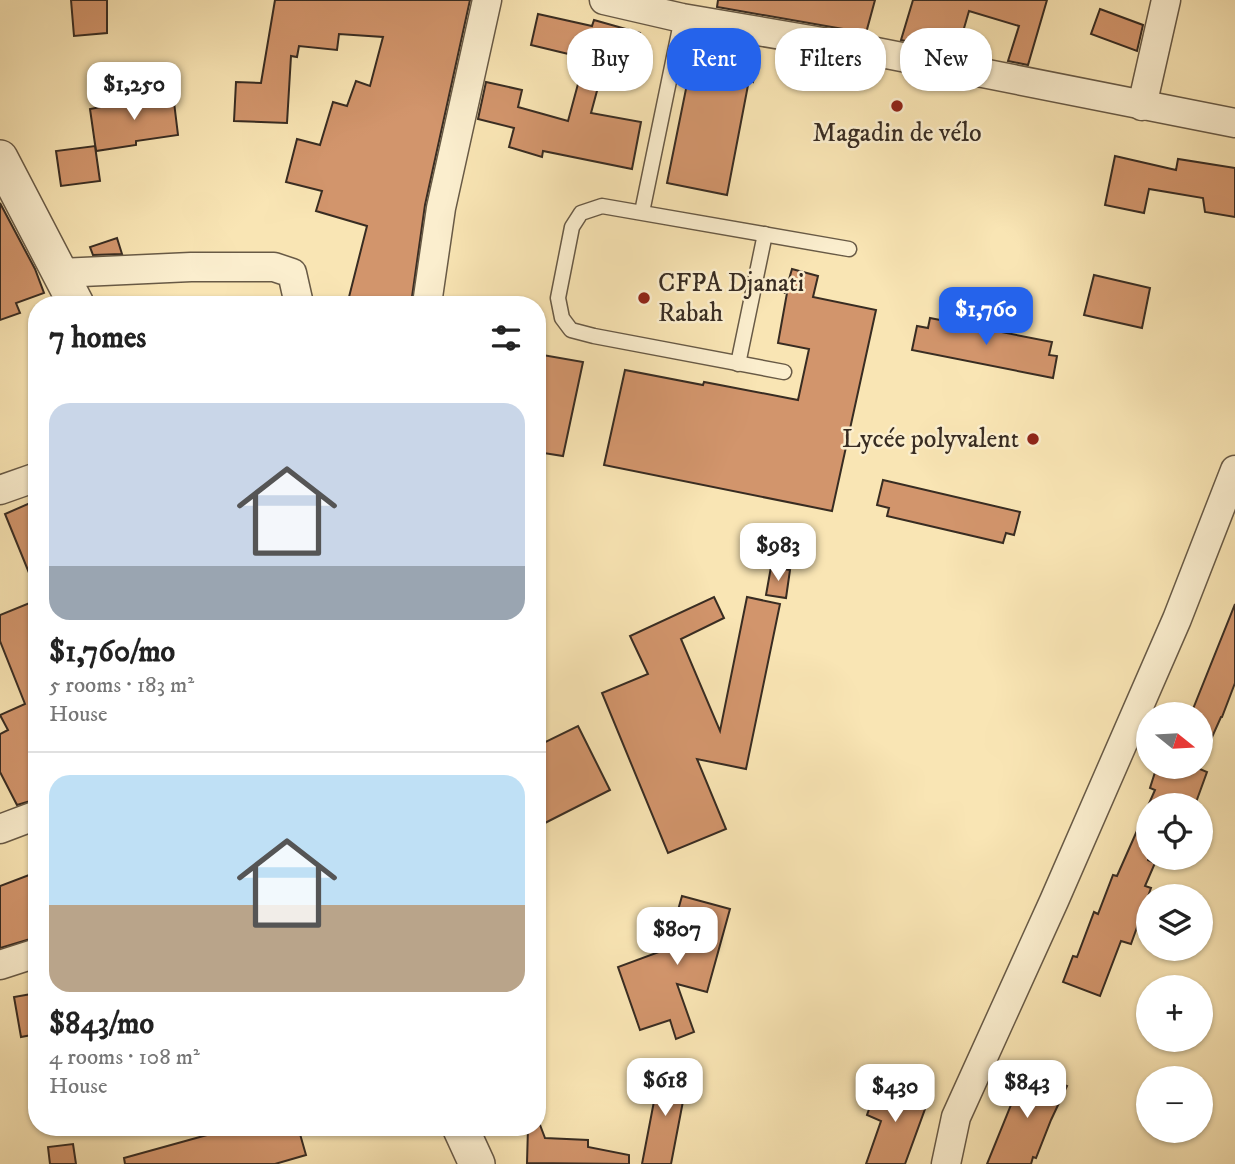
<!DOCTYPE html>
<html lang="en">
<head>
<meta charset="utf-8">
<style>
	:root { --surface:#fff; --page:#f2f2f2; --text:#222; --muted:#767676; --line:#e0e0e0; --accent:#2563eb }
	body { margin:0; font-family:"IM FELL DW Pica",serif; background:var(--page); color:var(--text); height:100vh; display:flex; flex-direction:column; font-size:26px; white-space:nowrap }
	* { box-sizing:border-box; margin:0 }
	p { font-size:23px; color:var(--muted) }
	.icon { flex:none; width:38px; height:38px; fill:none; stroke:currentColor; stroke-width:2; stroke-linecap:round; stroke-linejoin:round }
	.map { position:relative; flex:1; overflow:hidden }
	.details { position:absolute; left:28px; top:296px; width:518px; height:840px; display:flex; flex-direction:column; background:var(--surface); border-radius:28px; box-shadow:0 2px 5px #0004 }
	.details>* { flex:none }
	.guide { position:absolute; left:567px; top:28px; width:562px; height:63px; display:flex; gap:14px }
	.needle { width:46px; rotate:108deg }
	.buttons { position:absolute; left:1136px; top:702px; display:grid; gap:14px }
	.buttons a { display:grid; place-items:center; width:77px; height:77px; border-radius:50%; background:var(--surface); box-shadow:0 2px 5px #0004; font-size:35px }
	.price { position:absolute; translate:-50% -60px; padding:0 16px; border-radius:14px; background:#fff; color:#222; font-size:23px; line-height:46px; filter:drop-shadow(0 2px 4px #0008) }
	.price::after { content:''; position:absolute; left:50%; top:42px; width:21px; height:16px; margin-left:-10px; background:inherit; clip-path:polygon(0 0,100% 0,50% 100%) }
	.price.active { background:var(--accent); color:#fff }
	ul { padding:0; list-style:none }
	li { display:grid; align-content:center; gap:14px; height:371px; padding:0 21px }
	li+li { border-top:2px solid var(--line) }
	li span { display:grid; place-items:center; height:217px; border-radius:21px; color:#555 }
	li>.icon { margin-inline-start:auto }
	span .icon { width:126px; height:126px; fill:#fffc; stroke-width:1 }
	li b { font-size:30px }
	h2 { display:flex; justify-content:space-between; align-items:center; height:84px; padding:0 21px; font-size:30px }
	.tag { padding:0 24px; border-radius:28px; background:var(--surface); box-shadow:0 2px 5px #0004; font-size:24px; line-height:63px }
	.tag.active { background:var(--accent); color:#fff }
	.map>svg:first-child { display:block }
	.building { fill:#d2956c; stroke:#382c22; stroke-width:2 }
	.lines { fill:none; stroke-linecap:round; stroke-linejoin:round }
	.service-casing { stroke:#685a46; stroke-width:17 }
	.minor-casing { stroke:#685a46; stroke-width:31 }
	.tertiary-casing { stroke:#685a46; stroke-width:38 }
	.service { stroke:#fbeece; stroke-width:14 }
	.minor { stroke:#fbeece; stroke-width:28 }
	.tertiary { stroke:#fbeece; stroke-width:35 }
	.poi-dot { fill:#8f2418; stroke:#fbeece; stroke-width:2.5 }
	.labels { text-anchor:middle; dominant-baseline:central; stroke-width:5; stroke-linejoin:round; paint-order:stroke }
	.poi-label { font-size:26px; fill:#382c22; stroke:#fbeece }
</style>
</head>
<body>
<div class="map">
<svg width="1235" height="1164" viewBox="0 0 1235 1164">
	<rect width="100%" height="100%" fill="#f9e5b4"/>
	<filter id="stains"><feTurbulence type="fractalNoise" baseFrequency=".00286" numOctaves="4"/><feColorMatrix values="0 0 0 0 .2 0 0 0 0 .09 0 0 0 0 .02 0 0 0 .5 -.17"/></filter>
	<radialGradient id="worn" r=".72"><stop offset=".6" stop-color="#630" stop-opacity="0"/><stop offset="1" stop-color="#630" stop-opacity=".3"/></radialGradient>
	<!-- building -->
	<g class="building">
		<polygon points="71,0 107,0 107,33 74,36"/>
		<polygon points="275,0 470,0 425,205 411,304 377,304 349,297 367,226 316,211 322,191 286,182 297,139 320,145 333,102 347,106 356,81 370,86 383,37 339,34 337,50 299,46 297,57 291,56 287,123 234,121 236,82 261,83"/>
		<polygon points="718,0 875,0 866,33 723,8 717,7"/>
		<polygon points="913,0 1047,0 1028,65 1008,61 1019,26 969,11 960,42 954,40 951,50 901,40"/>
		<polygon points="1100,9 1143,25 1137,51 1091,34"/>
		<polygon points="538,14 592,26 594,20 640,33 633,61 607,54 591,113 641,122 632,169 543,151 542,157 509,147 514,128 478,119 486,82 522,90 518,107 568,121 585,58 531,45"/>
		<polygon points="698,46 758,63 753,82 749,80 727,195 667,183 688,79"/>
		<polygon points="173,94 178,135 136,141 136,145 96,151 90,109"/>
		<polygon points="95,146 100,181 61,186 56,151"/>
		<polygon points="1115,156 1176,170 1178,159 1235,168 1235,217 1205,212 1203,198 1149,189 1144,213 1105,205"/>
		<polygon points="0,203 35,269 44,293 16,303 20,313 0,320"/>
		<polygon points="117,238 122,254 93,255 90,247"/>
		<polygon points="792,269 818,276 813,297 876,310 832,511 604,465 625,370 703,385 704,382 798,400 809,349 778,343 787,293 785,293"/>
		<polygon points="1094,275 1150,288 1142,328 1084,315"/>
		<polygon points="930,318 1052,342 1049,355 1057,356 1053,378 912,350 917,326 928,328"/>
		<polygon points="537,354 583,362 563,456 537,452"/>
		<polygon points="883,480 1020,512 1014,535 1006,533 1003,543 887,516 889,508 877,505"/>
		<polygon points="37,500 37,590 36,590 5,514"/>
		<polygon points="771,567 790,570 786,598 766,595"/>
		<polygon points="714,597 724,618 681,639 720,731 747,597 780,604 746,769 697,759 726,829 668,853 602,693 648,674 630,636"/>
		<polygon points="37,600 37,799 17,805 0,772 0,734 8,730 0,715 25,704 0,641 0,615"/>
		<polygon points="1235,604 1235,683 1222,717 1221,717 1200,764 1200,714 1191,714"/>
		<polygon points="578,726 610,790 537,827 537,746"/>
		<polygon points="1157,766 1193,766 1207,772 1195,805 1148,805 1148,860 1155,863 1145,886 1151,888 1131,944 1121,941 1100,996 1063,982 1073,956 1077,957 1094,912 1098,914 1113,875 1117,876 1155,790 1150,788"/>
		<polygon points="37,872 37,937 0,948 0,886"/>
		<polygon points="682,896 730,909 707,992 677,984 694,1032 676,1039 670,1020 640,1030 618,967 667,949"/>
		<polygon points="37,993 37,1034 21,1037 14,997"/>
		<polygon points="1026,1068 1067,1086 1051,1120 1036,1158 1033,1157 1031,1164 987,1164"/>
		<polygon points="660,1070 688,1075 671,1164 642,1164"/>
		<polygon points="890,1084 929,1098 905,1164 866,1164 881,1121 867,1115 876,1090 887,1094"/>
		<polygon points="537,1117 545,1138 588,1140 588,1147 629,1155 629,1164 527,1163 528,1127 537,1127"/>
		<polygon points="205,1127 298,1127 306,1155 275,1164 125,1164 124,1158 207,1135"/>
		<polygon points="73,1144 76,1164 50,1164 48,1147"/>
	</g>
	<g class="lines">
		<!-- service casing -->
		<g class="service-casing">
			<g id="service">
				<polyline points="642,212 682,18"/>
				<polyline points="738,364 765,234"/>
				<polyline points="784,372 594,336 571,330 562,318 558,298 572,227 581,213 602,206 849,249"/>
			</g>
		</g>
		<!-- minor casing -->
		<g class="minor-casing">
			<g id="minor">
				<polyline points="604,0 682,18 846,46 1235,123"/>
				<polyline points="1142,106 1166,0"/>
				<polyline points="60,273 191,267 274,267 292,273 299,304"/>
				<polyline points="427,304 441,208 487,0"/>
				<polyline points="0,490 37,477"/>
				<polyline points="0,829 37,815"/>
				<polyline points="0,965 37,953"/>
				<polyline points="946,1164 956,1117 1054,901 1177,619 1235,470"/>
			</g>
		</g>
		<!-- tertiary casing -->
		<g class="tertiary-casing">
			<g id="tertiary">
				<polyline points="0,158 76,304"/>
				<polyline points="460,1127 477,1164"/>
			</g>
		</g>
		<!-- service -->
		<use href="#service" class="service"/>
		<!-- minor -->
		<use href="#minor" class="minor"/>
		<!-- tertiary -->
		<use href="#tertiary" class="tertiary"/>
	</g>
	<!-- markers -->
	<g class="poi-dot">
		<circle cx="897" cy="106" r="7"/>
		<circle cx="644" cy="298" r="7"/>
		<circle cx="1033" cy="439" r="7"/>
	</g>
	<g class="labels">
		<!-- poi labels -->
		<g class="poi-label">
			<text x="897" y="133">Magadin de vélo</text>
			<text x="658" y="283" text-anchor="start">CFPA Djanati<tspan x="658" dy="30">Rabah</tspan></text>
			<text x="1019" y="439" text-anchor="end">Lycée polyvalent</text>
		</g>
	</g>
	<rect width="100%" height="100%" filter="url(#stains)"/>
	<rect width="100%" height="100%" fill="url(#worn)"/>
</svg>
<div class="buttons">
<a><svg class="needle" viewBox="-14 -14 28 28"><path d="M0-13l5 13h-10z" fill="#e53935"/><path d="M0 13l5-13h-10z" fill="#767676"/></svg></a>
<a><svg class="icon" aria-label="locate" viewBox="0 0 24 24"><circle cx="12" cy="12" r="6"/><path d="M12 2v4M12 18v4M2 12h4M18 12h4"/></svg></a>
<a><svg class="icon" aria-label="layers" viewBox="0 0 24 24"><path d="M12 4l9 5-9 5-9-5zM3 14l9 5 9-5"/></svg></a>
<a>+</a>
<a>−</a>
</div>
<b class="price" style="left:134px;top:122px">$1,250</b>
<b class="price active" style="left:986px;top:347px">$1,760</b>
<b class="price" style="left:778px;top:583px">$983</b>
<b class="price" style="left:677px;top:967px">$807</b>
<b class="price" style="left:665px;top:1118px">$618</b>
<b class="price" style="left:1027px;top:1120px">$843</b>
<b class="price" style="left:895px;top:1124px">$430</b>
<div class="guide">
<a class="tag">Buy</a>
<a class="tag active">Rent</a>
<a class="tag">Filters</a>
<a class="tag">New</a>
</div>
<section class="details">
<h2>7 homes<svg class="icon" aria-label="filters" viewBox="0 0 24 24"><path d="M4 7h16M4 17h16"/><circle cx="9" cy="7" r="2"/><circle cx="15" cy="17" r="2"/></svg></h2>
<ul>
<li><span style="background:linear-gradient(#c9d6e8 75%,#9aa5b1 0)"><svg class="icon" aria-label="home" viewBox="0 0 24 24"><path d="M3 11l9-7 9 7M6 9v11h12V9"/></svg></span><div><b>$1,760/mo</b><p>5 rooms · 183 m²</p><p>House</p></div></li>
<li><span style="background:linear-gradient(#bfe0f5 60%,#b9a48a 0)"><svg class="icon" aria-label="home" viewBox="0 0 24 24"><path d="M3 11l9-7 9 7M6 9v11h12V9"/></svg></span><div><b>$843/mo</b><p>4 rooms · 108 m²</p><p>House</p></div></li>
</ul>
</section>
</div>
</body>
</html>
